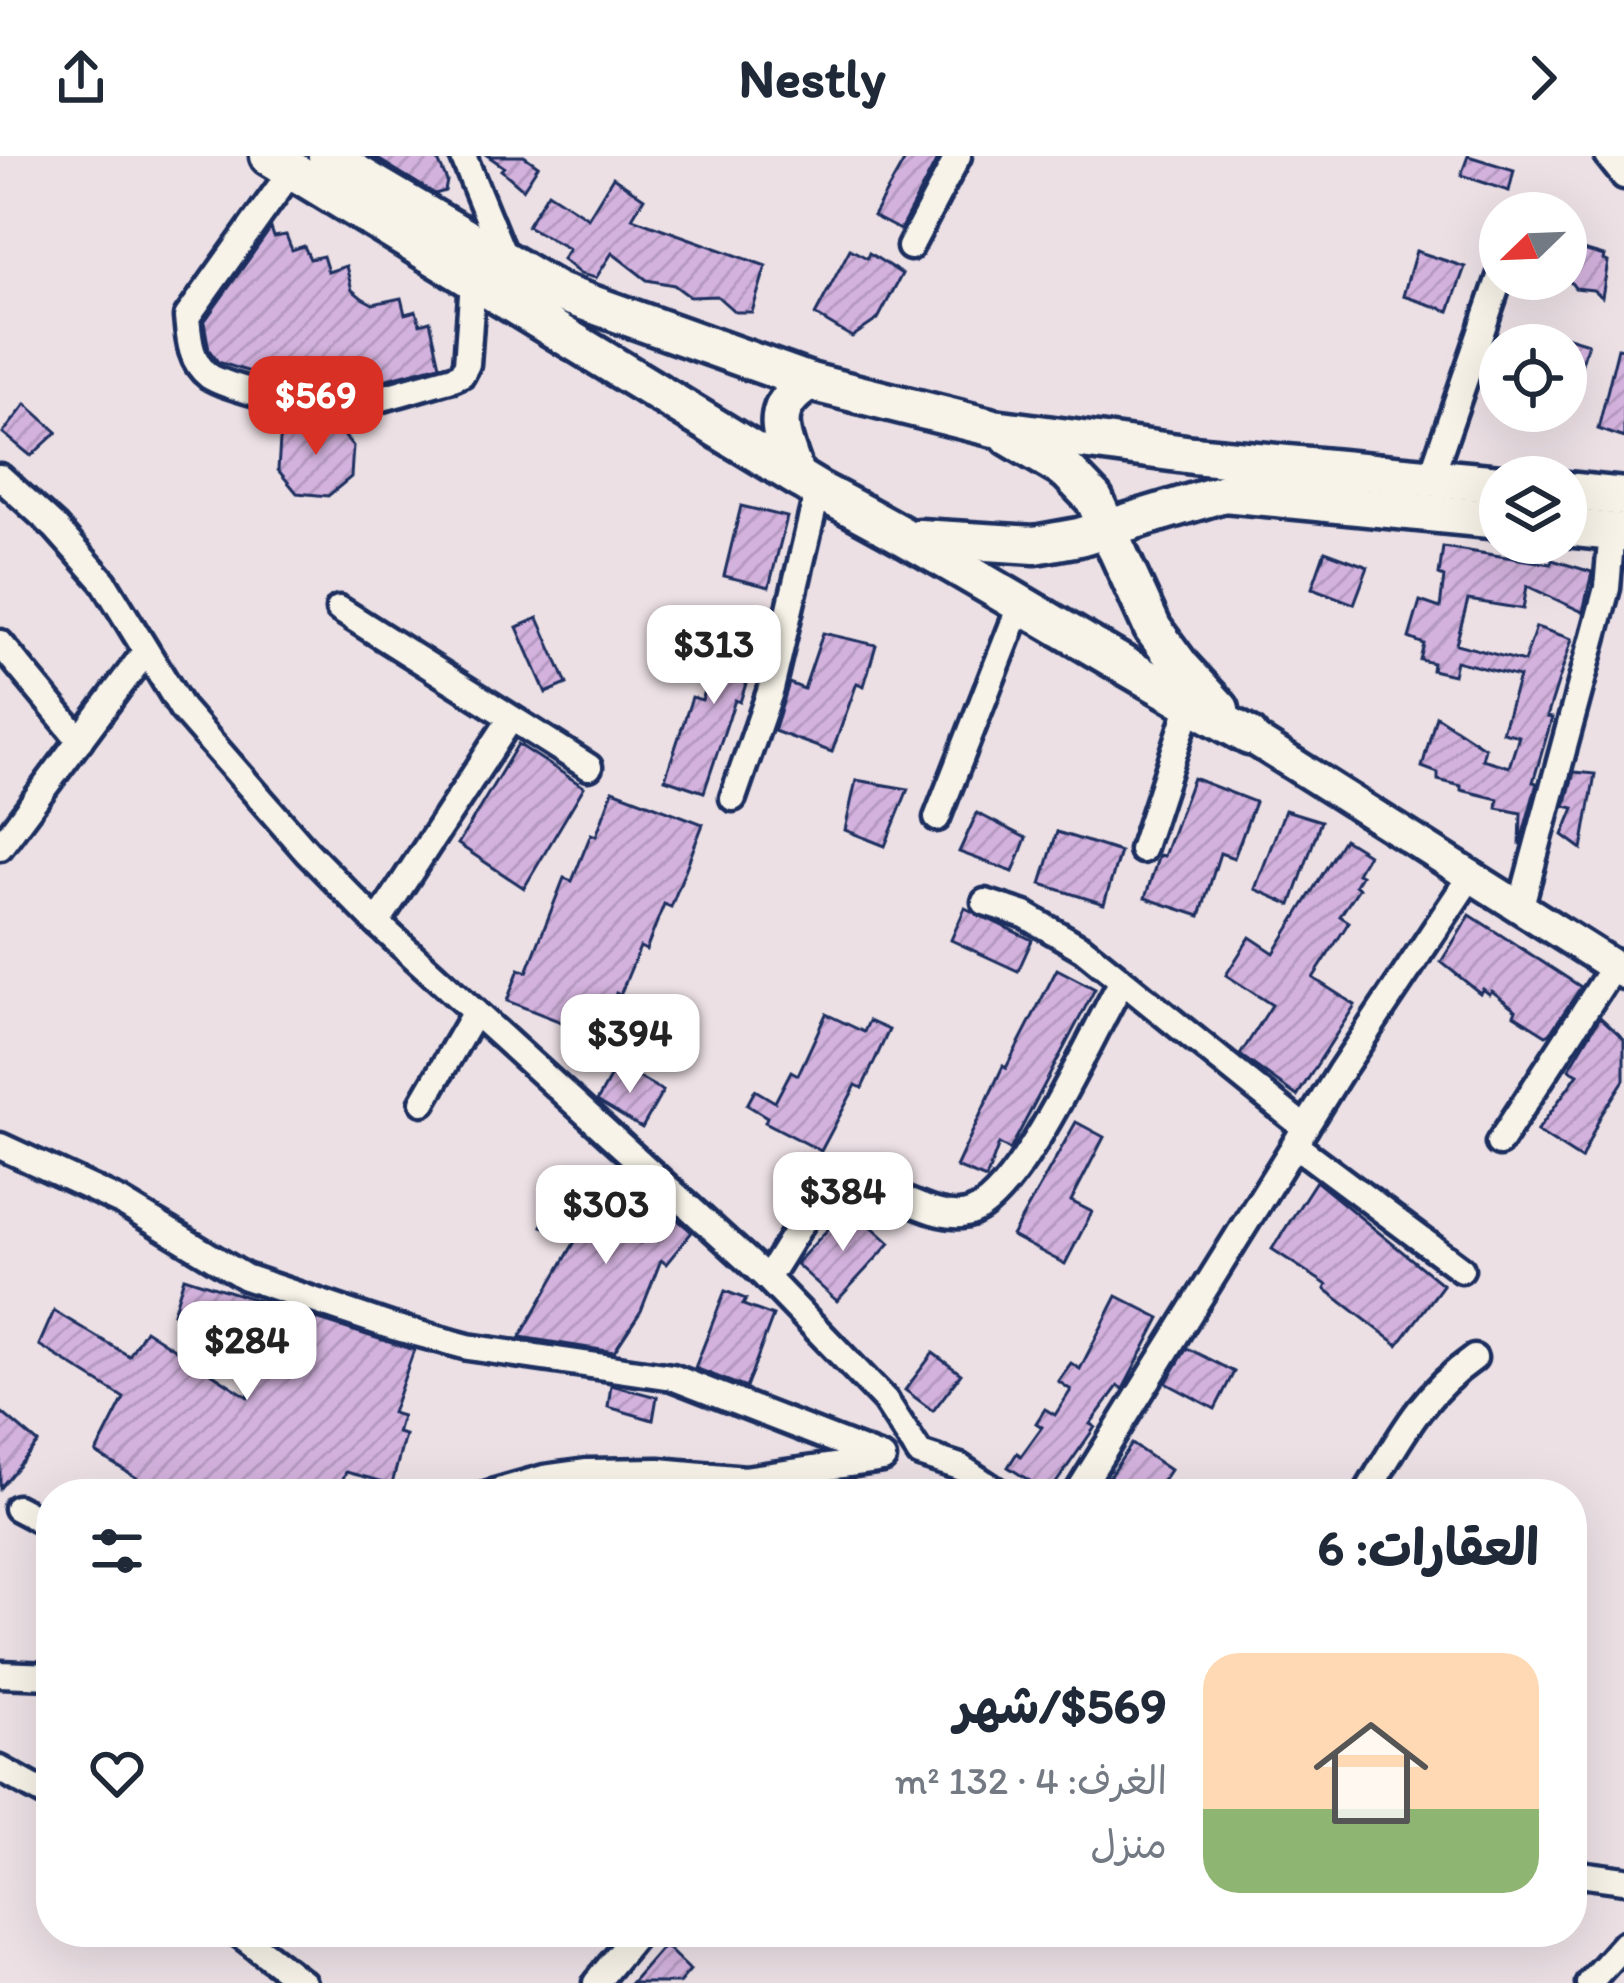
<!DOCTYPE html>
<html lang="ar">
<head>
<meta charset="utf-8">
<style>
	:root { --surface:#fff; --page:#f2f2f3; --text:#1f2937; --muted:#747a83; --accent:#d93025 }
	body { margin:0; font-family:Itim,"Playpen Sans Arabic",sans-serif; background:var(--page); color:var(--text); direction:rtl; height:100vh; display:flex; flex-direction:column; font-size:45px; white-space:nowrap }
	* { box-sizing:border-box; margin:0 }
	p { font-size:39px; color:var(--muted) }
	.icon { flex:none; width:66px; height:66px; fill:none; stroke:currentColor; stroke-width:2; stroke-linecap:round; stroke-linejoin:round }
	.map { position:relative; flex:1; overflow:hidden; direction:ltr }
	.drawer { position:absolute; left:36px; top:1323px; width:1551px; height:468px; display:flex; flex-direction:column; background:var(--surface); border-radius:48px; box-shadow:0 12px 48px #0002; direction:rtl }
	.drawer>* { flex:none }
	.needle { width:78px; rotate:247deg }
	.controls { position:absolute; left:1479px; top:36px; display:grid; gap:24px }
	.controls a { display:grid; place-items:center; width:108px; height:108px; border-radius:50%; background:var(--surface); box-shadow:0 12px 48px #0002; font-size:60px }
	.price { position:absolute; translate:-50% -102px; padding:0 27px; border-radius:24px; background:#fff; color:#222; font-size:39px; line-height:78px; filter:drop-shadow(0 3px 6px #0008) }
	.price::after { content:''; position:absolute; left:50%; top:72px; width:36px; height:27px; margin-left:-18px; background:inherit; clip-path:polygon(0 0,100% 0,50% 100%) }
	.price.on { background:var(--accent); color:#fff }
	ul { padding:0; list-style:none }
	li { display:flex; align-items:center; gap:36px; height:300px; padding:0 48px }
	li span { display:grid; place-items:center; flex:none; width:336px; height:240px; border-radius:36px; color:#555 }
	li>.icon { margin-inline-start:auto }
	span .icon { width:144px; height:144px; fill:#fffc; stroke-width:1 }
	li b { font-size:51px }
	h2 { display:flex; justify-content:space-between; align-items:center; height:144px; padding:0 48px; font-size:51px }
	header { display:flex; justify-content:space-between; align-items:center; height:156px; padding:0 48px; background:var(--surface); font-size:54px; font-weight:800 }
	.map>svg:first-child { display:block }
	.building { fill:url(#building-hatch); stroke:#1b2f5e; stroke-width:3 }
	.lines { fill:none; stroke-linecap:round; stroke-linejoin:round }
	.minor-casing { stroke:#1b2f5e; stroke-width:33 }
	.major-casing { stroke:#1b2f5e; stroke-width:39 }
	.highway-casing { stroke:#1b2f5e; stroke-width:45 }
	.minor { stroke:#f7f3e8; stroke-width:24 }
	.major { stroke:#f7f3e8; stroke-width:30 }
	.highway { stroke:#f7f3e8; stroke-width:36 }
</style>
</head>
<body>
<header><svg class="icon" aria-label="forward" viewBox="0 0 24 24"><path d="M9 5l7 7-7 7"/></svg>Nestly<svg class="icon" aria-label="share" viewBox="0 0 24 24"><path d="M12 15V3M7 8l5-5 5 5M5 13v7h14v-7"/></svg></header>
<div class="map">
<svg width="1624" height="1827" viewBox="0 0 1624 1827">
	<defs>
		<pattern id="building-hatch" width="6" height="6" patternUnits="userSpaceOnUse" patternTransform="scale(3)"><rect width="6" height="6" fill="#d3b2dd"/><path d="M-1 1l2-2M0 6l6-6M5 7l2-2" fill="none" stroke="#b599c0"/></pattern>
	</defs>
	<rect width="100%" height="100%" fill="#ece0e5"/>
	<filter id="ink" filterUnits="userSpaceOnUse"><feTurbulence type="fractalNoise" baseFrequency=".00833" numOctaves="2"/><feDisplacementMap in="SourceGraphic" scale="24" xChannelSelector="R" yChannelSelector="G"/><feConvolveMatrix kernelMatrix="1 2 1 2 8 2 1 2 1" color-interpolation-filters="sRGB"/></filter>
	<g filter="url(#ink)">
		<!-- building -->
		<g class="building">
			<polygon points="373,0 436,0 447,25 445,35 435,38"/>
			<polygon points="488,0 524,0 538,10 523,33 501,14 504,11"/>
			<polygon points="907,0 939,0 900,74 873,60"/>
			<polygon points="1468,0 1514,14 1509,35 1461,19"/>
			<polygon points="613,21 644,42 632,62 766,110 752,156 735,156 717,140 690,141 674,129 647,124 612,97 596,122 580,118 562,103 569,93 527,70 548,36 588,62"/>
			<polygon points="271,72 274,81 286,79 292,94 304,90 310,103 323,100 328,116 346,110 352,134 362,142 373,148 401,142 405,158 416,155 420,168 430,165 440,209 361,230 325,234 292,229 218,206 209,194 204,166"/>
			<polygon points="1566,89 1604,100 1603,104 1608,106 1602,141 1593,134 1575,132 1566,120"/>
			<polygon points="850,93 867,102 869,97 902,118 878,163 852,181 815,159"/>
			<polygon points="1416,95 1465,111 1449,155 1403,140"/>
			<polygon points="1539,172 1588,187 1570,247 1566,247 1566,189 1535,189"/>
			<polygon points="1618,192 1624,193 1624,282 1598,273"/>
			<polygon points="26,248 57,276 31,300 3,277"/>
			<polygon points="302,265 334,268 353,290 351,321 328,340 297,337 278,314 280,284"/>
			<polygon points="741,350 787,361 769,431 724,420"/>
			<polygon points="1443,391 1551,408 1552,404 1592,416 1583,456 1527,430 1523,453 1468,444 1456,488 1524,506 1536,471 1572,483 1547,561 1552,562 1533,626 1537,627 1520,689 1521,657 1497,652 1498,643 1461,634 1461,630 1438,624 1438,617 1422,611 1436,560 1485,592 1482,603 1509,611 1519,580 1502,576 1519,521 1456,505 1453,519 1432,514 1433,507 1420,504 1424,488 1409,482 1420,445 1440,452 1444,421 1439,419"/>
			<polygon points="1325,395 1368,411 1354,448 1312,432"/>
			<polygon points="538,462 567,528 546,537 517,471"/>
			<polygon points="729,462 764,473 740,546 735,544 704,636 665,623 692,541 702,544"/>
			<polygon points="823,477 876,489 864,530 857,527 832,596 774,575 789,527 804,533"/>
			<polygon points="518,588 584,631 524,732 458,688"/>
			<polygon points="1574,616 1595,618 1582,693 1563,679 1574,652 1565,650"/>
			<polygon points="1193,622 1255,646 1234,702 1220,697 1200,760 1145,742 1159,699 1164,700"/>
			<polygon points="856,624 908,633 885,690 845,674"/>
			<polygon points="613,634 703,668 671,751 664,748 646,794 640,791 620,839 616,837 600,881 507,845 519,813 527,816 564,722 572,725 591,678 596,680"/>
			<polygon points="1285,654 1321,665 1291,749 1255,733"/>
			<polygon points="977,657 1026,682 1013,716 959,696"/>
			<polygon points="1057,676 1120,696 1104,748 1041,728"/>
			<polygon points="1344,683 1368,698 1357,717 1361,719 1355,729 1359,732 1340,760 1349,766 1313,822 1355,849 1297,940 1240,899 1272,849 1226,819 1250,781 1274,797"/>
			<polygon points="965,752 1032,784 1018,815 951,784"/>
			<polygon points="1470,759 1581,831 1550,877 1546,879 1514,859 1516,854 1492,835 1489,838 1483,833 1480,837 1441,806"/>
			<polygon points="1057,813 1095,833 1010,994 999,988 986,1023 956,1011 1003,910 1006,912"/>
			<polygon points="826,858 864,876 869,865 889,874 862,932 856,929 821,995 765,966 767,961 747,949 755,934 775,946 791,915 798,919"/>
			<polygon points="1600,861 1624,883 1624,924 1600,961 1581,1003 1537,975 1578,918 1569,913"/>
			<polygon points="617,909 663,935 642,972 597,945"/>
			<polygon points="1076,966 1104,981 1071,1045 1092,1056 1065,1108 1012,1080"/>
			<polygon points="613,1008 692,1076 666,1108 661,1104 641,1155 614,1196 520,1181 577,1082 542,1070 549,1052 642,1087 586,1041"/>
			<polygon points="1316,1025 1443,1129 1398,1189 1325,1133 1327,1129 1272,1093"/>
			<polygon points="849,1050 890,1087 837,1145 796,1108"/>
			<polygon points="184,1121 414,1194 392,1257 402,1260 397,1277 405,1279 392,1328 346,1316 336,1338 163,1338 96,1297 124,1242 39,1189 54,1155 129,1200 145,1174 248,1241 262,1183 173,1157"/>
			<polygon points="725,1135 746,1143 743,1149 773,1160 746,1232 695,1212"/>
			<polygon points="1117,1140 1160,1162 1123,1233 1118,1230 1090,1268 1095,1271 1049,1337 1008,1311 1017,1297 1021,1300 1042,1271 1036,1267 1045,1253 1055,1259 1071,1234 1058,1225 1071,1207 1080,1213"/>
			<polygon points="1187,1192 1234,1216 1215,1253 1166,1227"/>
			<polygon points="933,1197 961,1218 933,1255 905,1234"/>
			<polygon points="611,1229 657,1241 653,1264 608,1251"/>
			<polygon points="0,1255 38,1287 0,1332"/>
			<polygon points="1132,1288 1170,1314 1154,1338 1103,1338 1112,1327 1107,1324"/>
			<polygon points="664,1789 690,1814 679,1827 631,1827"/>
		</g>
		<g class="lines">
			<!-- minor casing -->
			<g class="minor-casing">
				<g id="minor">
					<polyline points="463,0 505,103"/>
					<polyline points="1608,0 1624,20"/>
					<path d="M292 14 187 161C189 182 190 206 209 220 225 231 314 254 335 251 374 247 415 232 453 222L462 218 467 208 473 125"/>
					<polyline points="910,91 958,0"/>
					<polyline points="0,321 55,371 104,426 182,553 307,696 377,767 767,1122 885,1244 920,1298 960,1311 1001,1338"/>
					<polyline points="1431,321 1500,121"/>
					<polyline points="339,453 589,611"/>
					<polyline points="0,487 80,584"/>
					<polyline points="733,642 771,533 818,334"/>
					<polyline points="937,662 1020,450"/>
					<polyline points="0,691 146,495"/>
					<polyline points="1142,694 1190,548"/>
					<polyline points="985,746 1025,759 1083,793 1305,972"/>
					<polyline points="1520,753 1607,432 1612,375"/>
					<polyline points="377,767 510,564"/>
					<polyline points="423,946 475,856"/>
					<polyline points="1499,987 1613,811"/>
					<polyline points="1295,989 1461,1113"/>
					<polyline points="0,990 121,1046 245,1121 390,1170 468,1191 672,1221 883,1303"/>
					<path d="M767 1122C785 1096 802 1061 825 1038 862 1002 929 1075 973 1056 1022 1036 1092 878 1121 827"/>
					<polyline points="488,1338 544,1322 587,1316 659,1315 745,1323 876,1304"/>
					<polyline points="1077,1338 1340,916 1470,721"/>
					<path d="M1366 1338C1400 1282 1420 1240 1474 1202"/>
					<polyline points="17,1352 51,1370"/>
					<polyline points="0,1518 51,1520"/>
					<polyline points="0,1613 51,1641"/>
					<polyline points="1572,1717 1624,1724"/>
					<polyline points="237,1776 303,1827"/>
					<polyline points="596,1827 638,1776"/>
					<polyline points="1589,1827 1624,1788"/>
				</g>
			</g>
			<!-- major casing -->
			<g class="major-casing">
				<polyline id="major" points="1249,580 1624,817"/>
			</g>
			<!-- highway casing -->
			<g class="highway-casing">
				<g id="highway">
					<path d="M269 0 818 334C965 410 1103 501 1249 580"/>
					<polyline points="327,0 558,136 810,226 994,272 1193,299 1500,328"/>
					<polyline points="1010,281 1067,315 1094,343 1153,473 1181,511 1220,553"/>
					<path d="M794 315C780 276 767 251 810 226"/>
					<polyline points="1566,335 1624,341"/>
					<polyline points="1566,371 1624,377"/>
					<polyline points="919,382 1035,389 1079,381 1224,337 1500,364"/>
				</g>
			</g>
			<!-- minor -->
			<use href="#minor" class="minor"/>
			<!-- major -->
			<use href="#major" class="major"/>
			<!-- highway -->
			<use href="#highway" class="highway"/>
		</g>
	</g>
</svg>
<div class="controls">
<a><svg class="needle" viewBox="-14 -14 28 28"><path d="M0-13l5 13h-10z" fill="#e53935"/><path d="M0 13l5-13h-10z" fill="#747a83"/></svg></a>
<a><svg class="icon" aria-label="locate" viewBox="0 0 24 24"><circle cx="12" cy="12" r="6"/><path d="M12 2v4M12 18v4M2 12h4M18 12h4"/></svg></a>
<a><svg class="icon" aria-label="layers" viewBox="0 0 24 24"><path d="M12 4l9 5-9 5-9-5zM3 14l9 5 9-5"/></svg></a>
</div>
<b class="price on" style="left:316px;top:302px">$569</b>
<b class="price" style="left:714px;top:551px">$313</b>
<b class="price" style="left:630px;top:940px">$394</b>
<b class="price" style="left:843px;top:1098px">$384</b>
<b class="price" style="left:606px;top:1111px">$303</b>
<b class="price" style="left:247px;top:1247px">$284</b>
<section class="drawer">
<h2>العقارات: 6<svg class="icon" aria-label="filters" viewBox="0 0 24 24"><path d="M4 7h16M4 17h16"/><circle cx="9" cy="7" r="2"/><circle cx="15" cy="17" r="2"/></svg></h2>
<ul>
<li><span style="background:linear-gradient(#ffd9b3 65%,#8fb573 0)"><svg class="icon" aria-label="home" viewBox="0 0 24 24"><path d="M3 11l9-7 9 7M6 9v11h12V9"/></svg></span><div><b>$569/شهر</b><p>الغرف: 4 · 132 m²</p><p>منزل</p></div><svg class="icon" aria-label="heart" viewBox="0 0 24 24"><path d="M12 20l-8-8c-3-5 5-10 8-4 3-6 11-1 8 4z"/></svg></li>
</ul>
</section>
</div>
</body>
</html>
